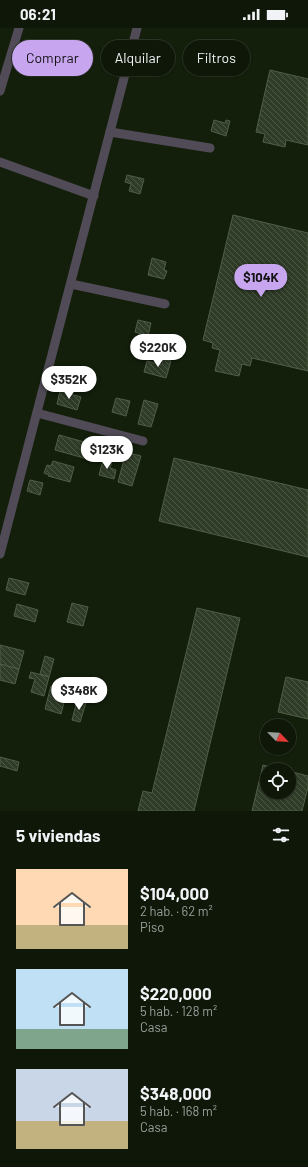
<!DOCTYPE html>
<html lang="es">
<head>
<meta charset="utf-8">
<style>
	:root { --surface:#0e1708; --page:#172012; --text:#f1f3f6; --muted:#9b9f9c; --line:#2e3629; --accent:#c7a6ef }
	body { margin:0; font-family:Barlow,sans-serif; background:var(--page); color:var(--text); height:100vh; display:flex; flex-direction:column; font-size:15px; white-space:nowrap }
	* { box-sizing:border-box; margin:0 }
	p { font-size:13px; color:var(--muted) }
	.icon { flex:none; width:22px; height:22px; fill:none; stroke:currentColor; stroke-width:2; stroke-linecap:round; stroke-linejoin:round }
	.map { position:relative; height:783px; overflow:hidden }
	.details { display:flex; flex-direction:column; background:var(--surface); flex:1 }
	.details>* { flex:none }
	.top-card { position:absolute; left:12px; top:12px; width:284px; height:36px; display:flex; gap:8px }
	.needle { width:26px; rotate:115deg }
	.fabs { position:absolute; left:260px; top:691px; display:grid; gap:8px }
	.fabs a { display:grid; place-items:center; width:36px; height:36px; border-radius:50%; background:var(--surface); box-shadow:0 1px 3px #0004,0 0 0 1px var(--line); font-size:20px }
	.price { position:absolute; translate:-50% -34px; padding:0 9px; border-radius:14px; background:#fff; color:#222; font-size:13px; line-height:26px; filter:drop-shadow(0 1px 2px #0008) }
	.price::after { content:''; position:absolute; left:50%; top:24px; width:12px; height:9px; margin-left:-6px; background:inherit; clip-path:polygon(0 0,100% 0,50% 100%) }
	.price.selected { background:var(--accent); color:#111 }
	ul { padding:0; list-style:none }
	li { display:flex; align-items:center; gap:12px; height:100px; padding:0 16px }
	li span { display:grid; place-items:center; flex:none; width:112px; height:80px; border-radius:0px; color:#555 }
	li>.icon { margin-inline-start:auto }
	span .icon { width:48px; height:48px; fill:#fffc; stroke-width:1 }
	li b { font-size:17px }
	h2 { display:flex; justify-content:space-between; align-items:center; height:48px; padding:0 16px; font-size:17px }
	.tag { padding:0 14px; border-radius:18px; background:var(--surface); box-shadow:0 1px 3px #0004,0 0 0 1px var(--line); font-size:14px; line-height:36px }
	.tag.selected { background:var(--accent); color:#111 }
	.status { display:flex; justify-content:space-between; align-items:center; height:28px; padding:0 20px; background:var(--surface); direction:ltr }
	.status svg { height:11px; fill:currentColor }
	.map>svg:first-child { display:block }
	.building { fill:url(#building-back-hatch); stroke:#505e47 }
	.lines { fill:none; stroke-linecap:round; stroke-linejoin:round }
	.minor { stroke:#504b56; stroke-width:9 }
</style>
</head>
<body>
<div class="status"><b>06:21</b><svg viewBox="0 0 49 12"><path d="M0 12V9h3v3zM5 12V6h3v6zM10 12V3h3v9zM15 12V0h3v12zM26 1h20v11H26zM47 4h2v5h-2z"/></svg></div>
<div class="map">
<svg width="308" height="783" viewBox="0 0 308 783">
	<defs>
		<pattern id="building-back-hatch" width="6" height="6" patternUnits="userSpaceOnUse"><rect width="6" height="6" fill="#2f3c27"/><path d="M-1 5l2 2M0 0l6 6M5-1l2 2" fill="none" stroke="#4d5846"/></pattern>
	</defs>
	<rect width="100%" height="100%" fill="#131f0b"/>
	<!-- building -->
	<g class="building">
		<polygon points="153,17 171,22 167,34 149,29"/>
		<polygon points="270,42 308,51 308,117 286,112 285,119 263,114 265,106 256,104"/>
		<polygon points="214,92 225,95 226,92 230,93 226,108 211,103"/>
		<polygon points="127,147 144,151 140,166 129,163 131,156 125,154"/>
		<polygon points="233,187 308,205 308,343 252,330 250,338 242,336 239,348 215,343 220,322 212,320 213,315 203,312"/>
		<polygon points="152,230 166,234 164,242 167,243 164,251 148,247"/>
		<polygon points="138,292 151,295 148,308 135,304"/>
		<polygon points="163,331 171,333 166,350 144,344 147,333 162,337"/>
		<polygon points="75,339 95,345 91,361 70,355"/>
		<polygon points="60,363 81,369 77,382 57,376"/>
		<polygon points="116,370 130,373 126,388 112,384"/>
		<polygon points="144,372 158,376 151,399 138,396"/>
		<polygon points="59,407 88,415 84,430 55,422"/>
		<polygon points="126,424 141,428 132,458 118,454"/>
		<polygon points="174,430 308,462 308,529 159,493"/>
		<polygon points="103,432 112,434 110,440 116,442 114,451 99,447"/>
		<polygon points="53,433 74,439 70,454 48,448 49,447 44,445 47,437 51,438"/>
		<polygon points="30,452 43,455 40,467 27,463"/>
		<polygon points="9,550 29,555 25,567 6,562"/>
		<polygon points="72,575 88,579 83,598 67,594"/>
		<polygon points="17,576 38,582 35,594 14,588"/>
		<polygon points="197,580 240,590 194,783 138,783 143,763 152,765"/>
		<polygon points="0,617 24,623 19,641 0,636"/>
		<polygon points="45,628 54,631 49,649 40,646"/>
		<polygon points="0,636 19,641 15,656 0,652"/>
		<polygon points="31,644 49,649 44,668 31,664 35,651 29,650"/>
		<polygon points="286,649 308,654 308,691 278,684"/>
		<polygon points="51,658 67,663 61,686 45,681"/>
		<polygon points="77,673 86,675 80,694 72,692"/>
		<polygon points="0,729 19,734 17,743 0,738"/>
		<polygon points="263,737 284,742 267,742 267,764 289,764 289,743 308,748 308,759 302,783 252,783"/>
	</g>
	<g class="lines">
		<!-- minor -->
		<g class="minor">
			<polyline points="0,63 19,0"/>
			<polyline points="110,104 210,120"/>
			<polyline points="0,134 94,168"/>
			<polyline points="71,256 165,276"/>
			<polyline points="37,385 143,413"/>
			<polyline points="0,526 137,0"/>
		</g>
	</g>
</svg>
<div class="fabs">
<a><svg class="needle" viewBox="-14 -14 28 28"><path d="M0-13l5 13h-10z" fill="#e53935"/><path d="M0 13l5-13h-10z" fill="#9b9f9c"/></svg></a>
<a><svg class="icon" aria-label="locate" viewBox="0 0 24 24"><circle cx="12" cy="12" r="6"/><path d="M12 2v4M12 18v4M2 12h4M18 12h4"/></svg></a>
</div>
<b class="price selected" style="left:261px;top:270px">$104K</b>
<b class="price" style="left:158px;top:340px">$220K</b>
<b class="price" style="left:69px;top:372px">$352K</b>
<b class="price" style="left:107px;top:442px">$123K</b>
<b class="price" style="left:79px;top:683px">$348K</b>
<div class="top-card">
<a class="tag selected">Comprar</a>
<a class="tag">Alquilar</a>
<a class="tag">Filtros</a>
</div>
</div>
<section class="details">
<h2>5 viviendas<svg class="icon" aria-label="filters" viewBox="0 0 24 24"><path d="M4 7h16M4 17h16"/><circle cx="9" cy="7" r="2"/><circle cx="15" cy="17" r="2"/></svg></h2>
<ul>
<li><span style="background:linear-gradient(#ffd9b3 70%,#c2b280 0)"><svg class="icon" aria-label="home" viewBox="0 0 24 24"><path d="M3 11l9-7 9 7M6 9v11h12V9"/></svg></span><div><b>$104,000</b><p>2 hab. · 62 m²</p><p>Piso</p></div></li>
<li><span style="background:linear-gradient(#bfe0f5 75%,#7fa58c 0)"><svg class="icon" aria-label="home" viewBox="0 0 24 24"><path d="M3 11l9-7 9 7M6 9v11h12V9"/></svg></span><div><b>$220,000</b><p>5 hab. · 128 m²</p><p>Casa</p></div></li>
<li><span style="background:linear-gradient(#c9d6e8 65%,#c2b280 0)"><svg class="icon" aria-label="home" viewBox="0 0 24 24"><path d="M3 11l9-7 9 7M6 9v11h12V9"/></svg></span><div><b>$348,000</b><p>5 hab. · 168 m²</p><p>Casa</p></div></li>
</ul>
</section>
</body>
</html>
